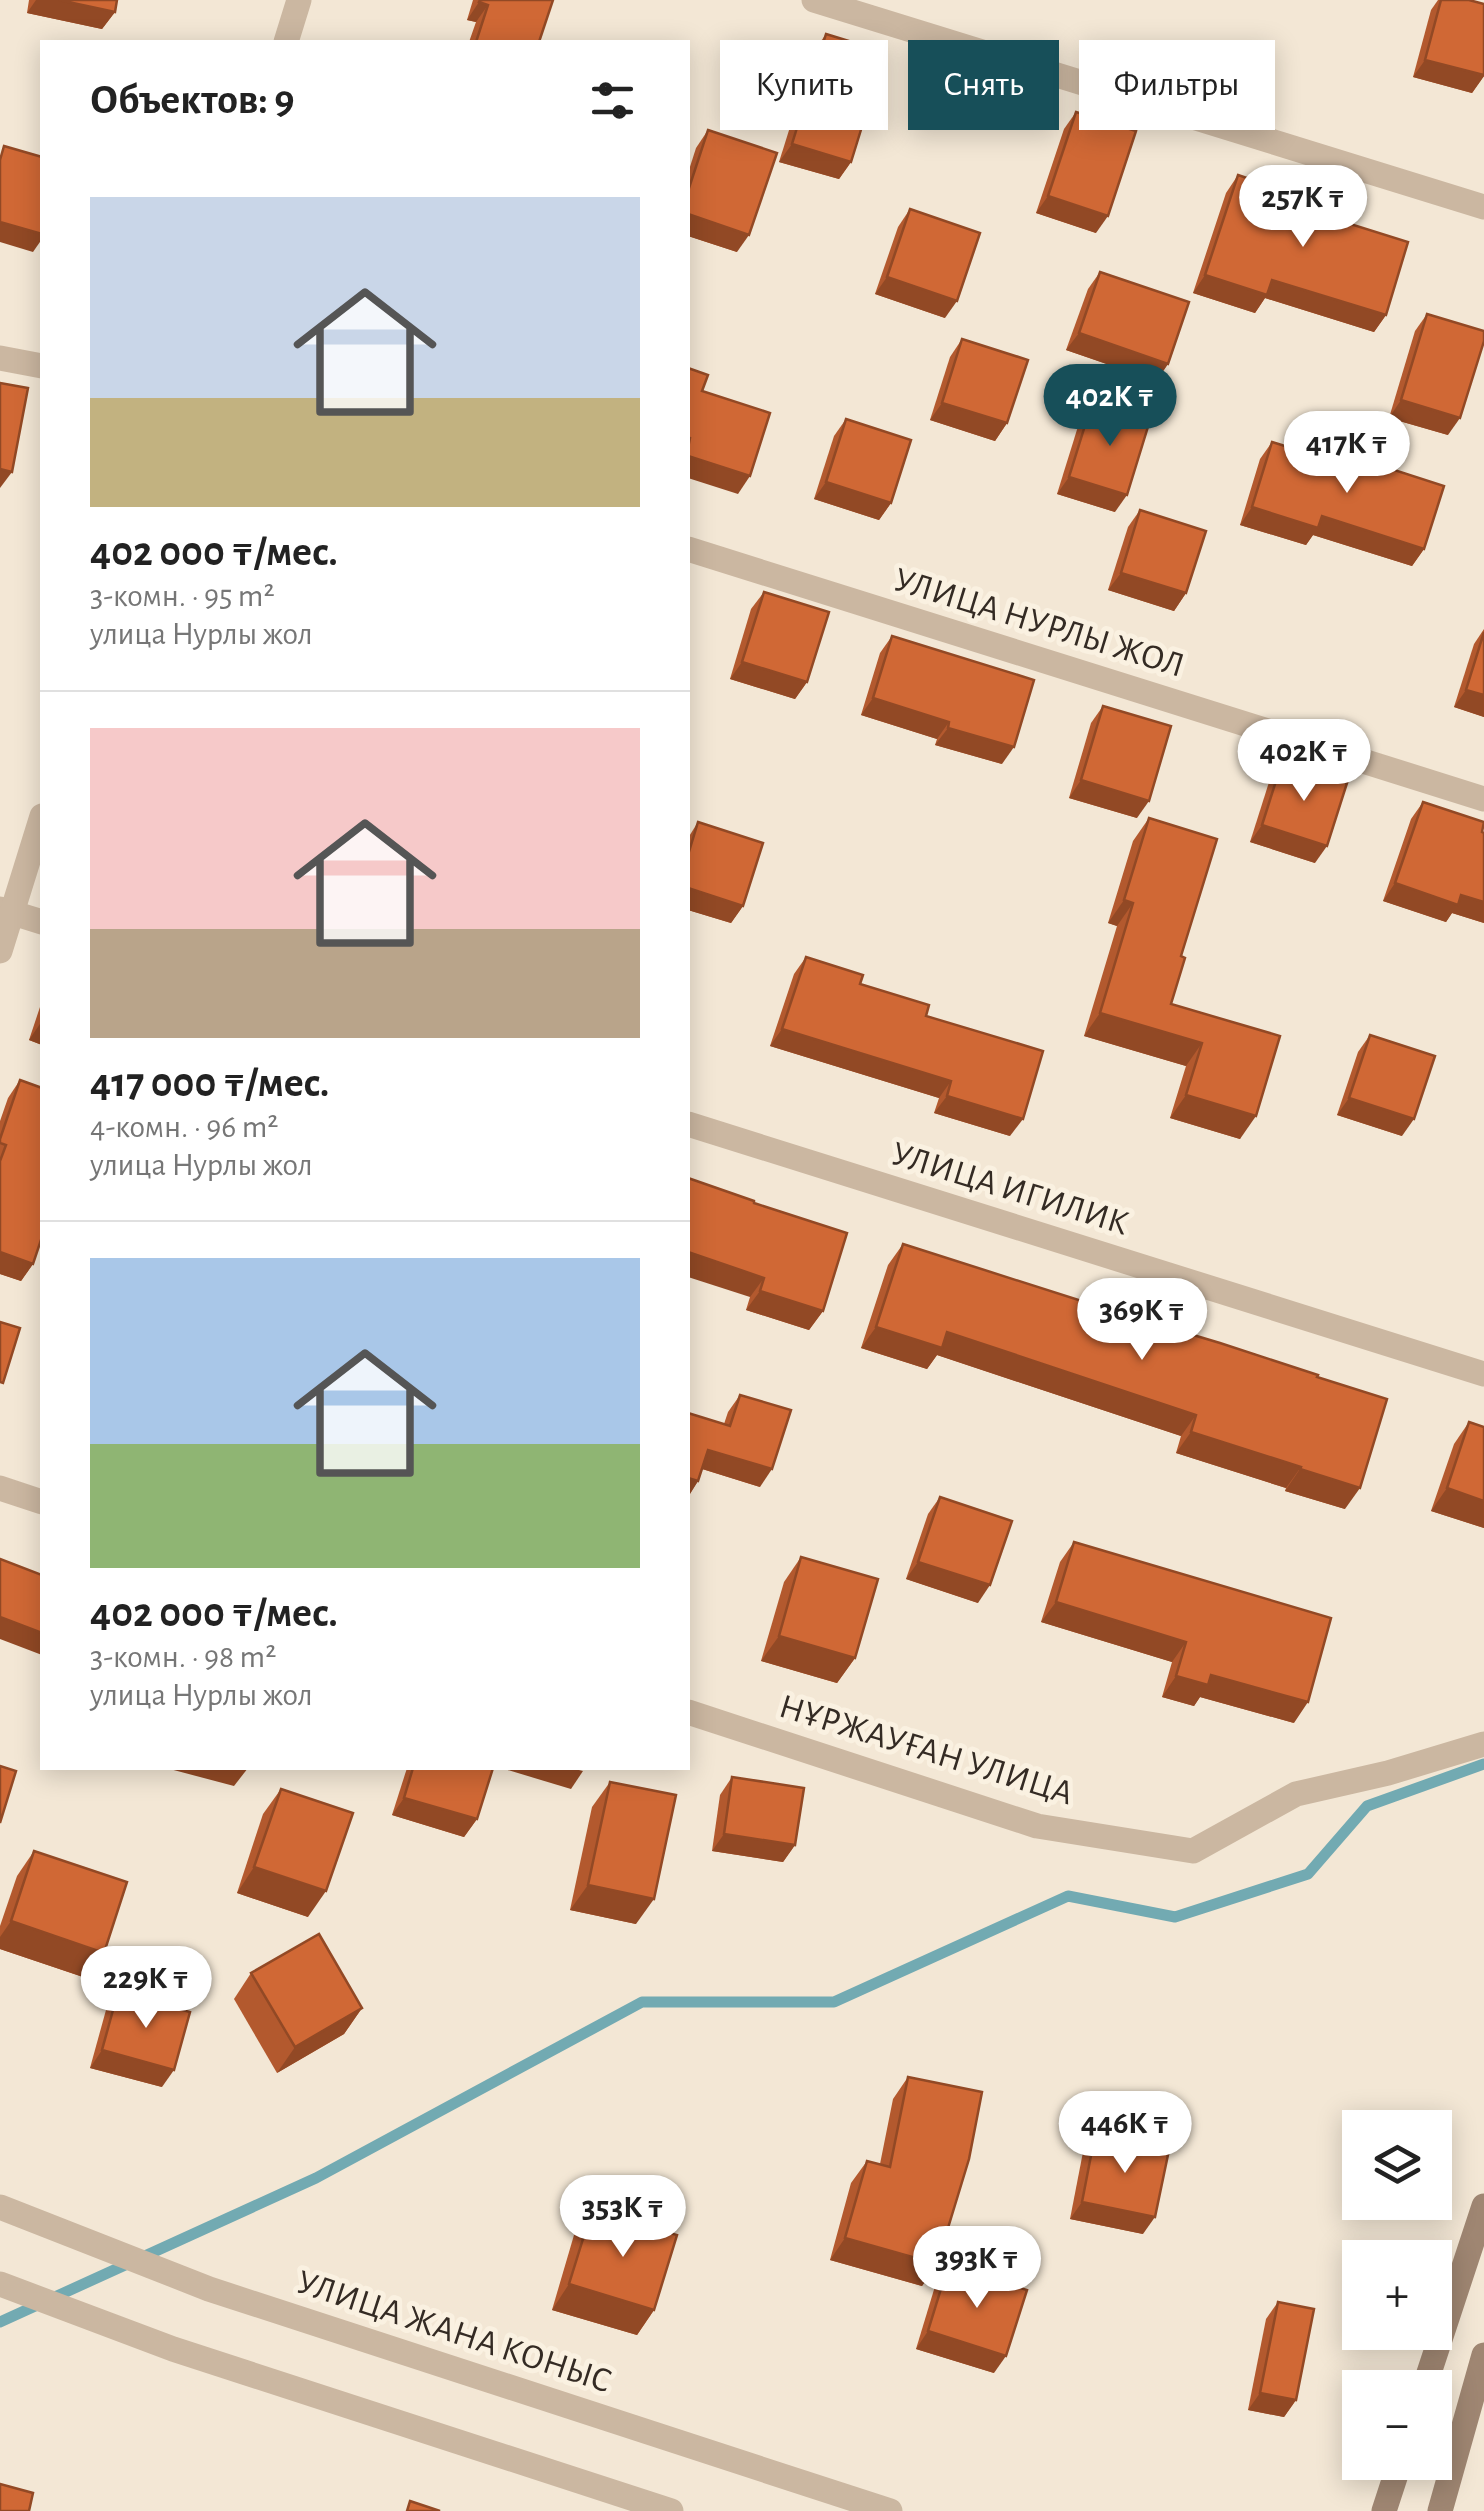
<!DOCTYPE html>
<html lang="ru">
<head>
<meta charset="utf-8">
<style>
	:root { --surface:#fff; --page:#f2f2f2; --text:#222; --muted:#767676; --line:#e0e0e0; --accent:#174f59 }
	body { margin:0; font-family:"Alegreya Sans",sans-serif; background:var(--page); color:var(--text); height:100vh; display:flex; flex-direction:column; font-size:38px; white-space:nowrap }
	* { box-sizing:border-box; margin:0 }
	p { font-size:32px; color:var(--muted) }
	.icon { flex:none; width:55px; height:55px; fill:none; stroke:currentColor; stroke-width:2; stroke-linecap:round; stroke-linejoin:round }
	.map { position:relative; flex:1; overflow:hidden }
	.drawer { position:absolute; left:40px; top:40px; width:650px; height:1730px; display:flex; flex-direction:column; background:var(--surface); border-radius:0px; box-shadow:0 5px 25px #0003 }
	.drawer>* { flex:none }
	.guide { position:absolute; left:720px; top:40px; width:612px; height:90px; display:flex; gap:20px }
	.buttons { position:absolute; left:1342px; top:2110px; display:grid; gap:20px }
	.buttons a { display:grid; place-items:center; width:110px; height:110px; border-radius:0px; background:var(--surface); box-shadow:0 5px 25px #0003; font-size:50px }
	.price { position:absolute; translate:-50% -85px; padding:0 22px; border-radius:35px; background:#fff; color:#222; font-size:32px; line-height:65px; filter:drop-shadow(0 2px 5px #0008) }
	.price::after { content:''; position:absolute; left:50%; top:60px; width:30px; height:22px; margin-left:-15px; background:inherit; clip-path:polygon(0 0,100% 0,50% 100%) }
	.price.active { background:var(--accent); color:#fff }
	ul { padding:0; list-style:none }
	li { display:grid; align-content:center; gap:20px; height:530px; padding:0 50px }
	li+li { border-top:2px solid var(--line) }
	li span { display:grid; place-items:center; height:310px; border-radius:0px; color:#555 }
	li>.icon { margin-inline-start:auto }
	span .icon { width:180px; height:180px; fill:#fffc; stroke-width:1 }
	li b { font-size:42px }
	h2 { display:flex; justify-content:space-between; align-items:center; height:120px; padding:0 50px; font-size:42px }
	.chip { padding:0 35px; border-radius:0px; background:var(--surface); box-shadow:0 5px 25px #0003; font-size:35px; line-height:90px }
	.chip.active { background:var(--accent); color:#fff }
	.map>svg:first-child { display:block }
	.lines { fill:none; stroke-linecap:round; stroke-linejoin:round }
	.stream { stroke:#72aab2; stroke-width:11 }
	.minor { stroke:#cbb7a1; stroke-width:25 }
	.secondary { stroke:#9f8672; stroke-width:25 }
	.wall { fill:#b3592e }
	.shaded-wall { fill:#924925 }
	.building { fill:#d06835; stroke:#924925; stroke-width:2.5 }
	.labels { text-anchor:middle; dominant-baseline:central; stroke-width:10; stroke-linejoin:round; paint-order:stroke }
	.street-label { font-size:35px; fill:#342b24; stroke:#faf1e1 }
</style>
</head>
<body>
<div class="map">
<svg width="1484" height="2511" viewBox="0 0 1484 2511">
	<rect width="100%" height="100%" fill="#f3e7d5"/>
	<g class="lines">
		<!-- stream -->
		<polyline class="stream" points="0,2322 316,2178 642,2002 834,2002 1068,1896 1175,1917 1308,1874 1367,1806 1484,1764"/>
		<!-- minor -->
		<g class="minor">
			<polyline points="814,0 1484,207"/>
			<polyline points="286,42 299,0"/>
			<polyline points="0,358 42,366"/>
			<polyline points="688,549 1484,799"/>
			<polyline points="0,909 42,922"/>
			<polyline points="0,951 42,816"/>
			<polyline points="688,1124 1484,1374"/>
			<polyline points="0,1488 42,1502"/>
			<polyline points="688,1712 1037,1826 1193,1851 1296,1794 1388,1773 1484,1744"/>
			<polyline points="0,2207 209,2289 890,2511"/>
			<polyline points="0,2284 173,2349 671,2511"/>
		</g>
		<!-- secondary -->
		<g class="secondary">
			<polyline points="1424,2388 1484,2206"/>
			<polyline points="1384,2511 1400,2462"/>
			<polyline points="1440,2511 1484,2355"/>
		</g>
	</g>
	<!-- wall -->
	<g class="wall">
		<polygon points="29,0 117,0 115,12 102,29 27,13"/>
		<polygon points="473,0 553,0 539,42 469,42 476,22 467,20"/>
		<polygon points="1438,0 1469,0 1484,76 1472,93 1413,77 1431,10"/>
		<polygon points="826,34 851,162 839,179 779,162 814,51"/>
		<polygon points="1076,112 1096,233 1036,213 1064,129"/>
		<polygon points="708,130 737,252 688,236 688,173 696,148"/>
		<polygon points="1238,175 1296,207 1386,315 1374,332 1265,298 1255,313 1193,293 1226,193"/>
		<polygon points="910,209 945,318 875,294 898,227"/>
		<polygon points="1100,272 1168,364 1156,381 1066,350 1088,289"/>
		<polygon points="1427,314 1448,435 1389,418 1415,331"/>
		<polygon points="962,339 1007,423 995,441 930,420 950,357"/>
		<polygon points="1092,403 1115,512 1057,494 1080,420"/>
		<polygon points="846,419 891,503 879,520 814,499 834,436"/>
		<polygon points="1272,442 1373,473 1379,465 1424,549 1412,566 1313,535 1306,545 1240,525 1260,459"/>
		<polygon points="1140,510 1186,593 1174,611 1108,590 1128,527"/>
		<polygon points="764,592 807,682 795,699 730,679 751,609"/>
		<polygon points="1484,629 1484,717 1454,707 1474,644"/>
		<polygon points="892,636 1002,764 935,745 937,739 861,715 880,653"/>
		<polygon points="1103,706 1137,818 1069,798 1091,723"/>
		<polygon points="1282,762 1315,863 1250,842 1270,779"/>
		<polygon points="1423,802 1484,833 1484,923 1452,913 1446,922 1383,901 1411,819"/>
		<polygon points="1149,818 1181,956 1171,1004 1280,1036 1240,1139 1170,1118 1186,1066 1084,1036 1117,926 1108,923 1133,841"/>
		<polygon points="698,822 743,906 731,923 688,910 688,838"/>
		<polygon points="806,957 926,1016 1010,1136 934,1113 939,1098 770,1046 794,974"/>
		<polygon points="42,1001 42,1045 29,1040"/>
		<polygon points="1370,1035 1402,1136 1337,1115 1358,1052"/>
		<polygon points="20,1080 33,1264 21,1281 0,1274 0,1121 8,1098"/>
		<polygon points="754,1203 823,1311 809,1330 746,1310 750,1297"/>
		<polygon points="903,1244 1317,1377 1345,1509 1285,1491 1286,1488 1176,1453 1181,1436 937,1355 927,1369 861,1348 888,1265"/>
		<polygon points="740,1395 760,1487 702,1469 698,1481 688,1497 688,1413 724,1424 728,1412"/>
		<polygon points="1469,1422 1484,1427 1484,1528 1431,1511 1454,1444"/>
		<polygon points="940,1497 978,1603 906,1579 928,1514"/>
		<polygon points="1074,1542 1294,1723 1200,1697 1194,1706 1162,1697 1172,1662 1041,1622 1060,1562"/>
		<polygon points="801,1557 855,1658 837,1683 761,1661 784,1582"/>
		<polygon points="407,1768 493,1768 477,1819 464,1837 392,1815"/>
		<polygon points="732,1777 795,1845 783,1862 712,1851 720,1795"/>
		<polygon points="610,1782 636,1924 570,1910 592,1807"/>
		<polygon points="281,1789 308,1917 237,1893 263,1814"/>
		<polygon points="34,1851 86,1978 0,1949 0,1926 17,1876"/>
		<polygon points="251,1973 362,2008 344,2034 277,2073 234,1999"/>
		<polygon points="118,1992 162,2087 90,2068 106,2010"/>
		<polygon points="908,2077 937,2264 922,2286 830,2260 851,2183 867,2161 880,2164 893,2099"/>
		<polygon points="1095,2135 1143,2234 1070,2219 1083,2152"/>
		<polygon points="592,2210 654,2310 637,2335 552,2310 574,2235"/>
		<polygon points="948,2266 994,2373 916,2349 936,2283"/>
		<polygon points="1278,2302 1296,2400 1284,2417 1248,2410 1266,2319"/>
	</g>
	<!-- shaded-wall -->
	<g class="shaded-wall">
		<polygon points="36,0 59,0 115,12 102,29 27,13"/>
		<polygon points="479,2 488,5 476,22 467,20"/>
		<polygon points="1425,60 1484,76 1472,93 1413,77"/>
		<polygon points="792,144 851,162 839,179 779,162"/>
		<polygon points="1048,196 1108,216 1096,233 1036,213"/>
		<polygon points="688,214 749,235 737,252 688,236"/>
		<polygon points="0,222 42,234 42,239 33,252 0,242"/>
		<polygon points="1205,275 1272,280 1386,315 1374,332 1265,298 1255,313 1193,293"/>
		<polygon points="887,277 957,301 945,318 875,294"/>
		<polygon points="1079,333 1168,364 1156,381 1066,350"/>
		<polygon points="1401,400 1460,418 1448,435 1389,418"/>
		<polygon points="942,403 1007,423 995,441 930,420"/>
		<polygon points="688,456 750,476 738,494 688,478"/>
		<polygon points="0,469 12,472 0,488"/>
		<polygon points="1069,477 1127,495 1115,512 1057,494"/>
		<polygon points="826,482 891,503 879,520 814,499"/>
		<polygon points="1252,507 1322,516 1424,549 1412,566 1313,535 1306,545 1240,525"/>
		<polygon points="1121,573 1186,593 1174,611 1108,590"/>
		<polygon points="742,662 807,682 795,699 730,679"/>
		<polygon points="1466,690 1484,695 1484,717 1454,707"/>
		<polygon points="873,698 949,722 937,739 861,715"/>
		<polygon points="948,728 1014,747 1002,764 935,745"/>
		<polygon points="1081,780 1149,801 1137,818 1069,798"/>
		<polygon points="1262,825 1327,846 1315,863 1250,842"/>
		<polygon points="1395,883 1461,895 1484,902 1484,923 1452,913 1446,922 1383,901"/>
		<polygon points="688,888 743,906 731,923 688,910"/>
		<polygon points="1124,900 1133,903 1117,926 1108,923"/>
		<polygon points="1100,1013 1202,1043 1186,1066 1084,1036"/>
		<polygon points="42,1021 42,1045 29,1040"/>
		<polygon points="782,1029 951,1081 939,1098 770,1046"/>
		<polygon points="1186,1095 1256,1116 1240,1139 1170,1118"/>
		<polygon points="947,1096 1023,1119 1010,1136 934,1113"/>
		<polygon points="1349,1098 1414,1119 1402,1136 1337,1115"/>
		<polygon points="0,1252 33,1264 21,1281 0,1274"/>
		<polygon points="688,1252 764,1278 750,1297 688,1277"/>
		<polygon points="760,1291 823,1311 809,1330 746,1310"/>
		<polygon points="876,1327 947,1332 1196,1415 1181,1436 937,1355 927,1369 861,1348"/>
		<polygon points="1191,1432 1301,1467 1286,1488 1176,1453"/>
		<polygon points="708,1450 772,1469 760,1487 696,1467"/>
		<polygon points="1300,1469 1360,1488 1345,1509 1285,1491"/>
		<polygon points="688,1478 698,1481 688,1497"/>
		<polygon points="1447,1488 1484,1501 1484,1528 1431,1511"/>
		<polygon points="918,1562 990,1585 978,1603 906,1579"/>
		<polygon points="1056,1602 1186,1642 1172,1662 1041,1622"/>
		<polygon points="0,1617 42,1633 42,1655 0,1639"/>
		<polygon points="779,1636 855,1658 837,1683 761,1661"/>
		<polygon points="1211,1675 1308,1702 1294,1723 1200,1697 1194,1706 1162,1697 1176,1676"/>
		<polygon points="166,1768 248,1768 234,1786"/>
		<polygon points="501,1768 571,1768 583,1771 571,1789"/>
		<polygon points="404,1798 477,1819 464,1837 392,1815"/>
		<polygon points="724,1834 795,1845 783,1862 712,1851"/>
		<polygon points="254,1867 326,1891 308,1917 237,1893"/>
		<polygon points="588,1885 654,1899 636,1924 570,1910"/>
		<polygon points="11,1921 104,1953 86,1978 0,1949 0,1937"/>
		<polygon points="362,2008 344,2034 277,2073 295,2047"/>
		<polygon points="102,2050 174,2070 162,2087 90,2068"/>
		<polygon points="1082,2202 1155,2217 1143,2234 1070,2219"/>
		<polygon points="845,2238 937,2264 922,2286 830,2260"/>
		<polygon points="569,2284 654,2310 637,2335 552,2310"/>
		<polygon points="928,2331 1006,2356 994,2373 916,2349"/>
		<polygon points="1260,2393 1296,2400 1284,2417 1248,2410"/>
	</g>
	<!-- building -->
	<g class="building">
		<polygon points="59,0 117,0 115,12"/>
		<polygon points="480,0 553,0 539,42 476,42 488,5 479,2"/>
		<polygon points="1441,0 1469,0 1484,4 1484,75 1425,60"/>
		<polygon points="826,34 885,52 851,162 792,144"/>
		<polygon points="1076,112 1136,131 1108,216 1048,196"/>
		<polygon points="708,130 777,153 749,235 688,214 688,191"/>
		<polygon points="4,146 42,157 42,234 0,222 0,160"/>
		<polygon points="1238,175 1300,196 1296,207 1408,242 1386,315 1272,280 1267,295 1205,275"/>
		<polygon points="910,209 980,233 957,301 887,277"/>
		<polygon points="1100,272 1189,302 1168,364 1079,333"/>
		<polygon points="1427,314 1484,331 1484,341 1460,418 1401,400"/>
		<polygon points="962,339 1028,360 1007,423 942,403"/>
		<polygon points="688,368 708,375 702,391 770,413 750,476 688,456 688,448 690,438 688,437"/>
		<polygon points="0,383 28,388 12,472 0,469"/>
		<polygon points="1092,403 1150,420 1127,495 1069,477"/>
		<polygon points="846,419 911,440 891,503 826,482"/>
		<polygon points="1272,442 1376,474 1379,465 1444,486 1424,549 1322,516 1318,528 1252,507"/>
		<polygon points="1140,510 1206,531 1186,593 1121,573"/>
		<polygon points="764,592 829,612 807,682 742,662"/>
		<polygon points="1484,632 1484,695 1466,690"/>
		<polygon points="892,636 1034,680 1014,747 948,728 949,722 873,698"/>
		<polygon points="1103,706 1171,726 1149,801 1081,780"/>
		<polygon points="1282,762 1347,783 1327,846 1262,825"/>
		<polygon points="1423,802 1484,822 1482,832 1484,833 1484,902 1461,895 1458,905 1395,883"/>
		<polygon points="1149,818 1217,839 1181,956 1185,958 1171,1004 1280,1036 1256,1116 1186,1095 1202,1043 1100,1013 1133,903 1124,900"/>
		<polygon points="698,822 763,843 743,906 688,888 688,855"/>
		<polygon points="806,957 863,975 860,984 929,1005 926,1016 1043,1051 1023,1119 947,1096 951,1081 782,1029"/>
		<polygon points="1370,1035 1435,1056 1414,1119 1349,1098"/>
		<polygon points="20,1080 42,1088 42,1237 33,1264 0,1252 0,1161 6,1145 0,1143 0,1139"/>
		<polygon points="688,1178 754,1201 754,1203 847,1233 823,1311 760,1291 764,1278 688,1252"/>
		<polygon points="903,1244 1113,1311 1220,1343 1318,1375 1317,1377 1387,1399 1360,1488 1300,1469 1301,1467 1191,1432 1196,1415 947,1332 942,1348 876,1327"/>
		<polygon points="0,1322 20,1328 3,1383 0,1382"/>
		<polygon points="740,1395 791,1410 772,1469 708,1450 698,1481 688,1478 688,1413 730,1426"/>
		<polygon points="1469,1422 1484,1427 1484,1501 1447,1488"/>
		<polygon points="940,1497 1012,1521 990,1585 918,1562"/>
		<polygon points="1074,1542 1331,1618 1308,1702 1211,1675 1208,1685 1176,1676 1186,1642 1056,1602"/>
		<polygon points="801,1557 878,1579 855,1658 779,1636"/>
		<polygon points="0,1559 42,1575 42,1633 0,1617"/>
		<polygon points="0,1766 16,1771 0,1823"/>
		<polygon points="413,1768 493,1768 477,1819 404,1798"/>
		<polygon points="732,1777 804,1788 795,1845 724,1834"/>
		<polygon points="610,1782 676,1795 654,1899 588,1885"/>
		<polygon points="281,1789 353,1813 326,1891 254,1867"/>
		<polygon points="34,1851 127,1882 104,1953 11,1921"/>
		<polygon points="319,1934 362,2008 295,2047 251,1973"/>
		<polygon points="118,1992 190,2012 174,2070 102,2050"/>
		<polygon points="908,2077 982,2092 969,2159 937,2264 845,2238 867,2161 890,2167"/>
		<polygon points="1095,2135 1169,2150 1155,2217 1082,2202"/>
		<polygon points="592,2210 677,2235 654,2310 569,2284"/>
		<polygon points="948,2266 1027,2290 1006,2356 928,2331"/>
		<polygon points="1278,2302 1314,2309 1296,2400 1260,2393"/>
		<polygon points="0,2484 33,2493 29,2511 0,2511"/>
		<polygon points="410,2501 440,2511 407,2511"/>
	</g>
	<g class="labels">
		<!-- street labels -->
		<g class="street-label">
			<text transform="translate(1039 623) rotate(17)">УЛИЦА НУРЛЫ ЖОЛ</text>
			<text transform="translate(1010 1189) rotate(17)">УЛИЦА ИГИЛИК</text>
			<text transform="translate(926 1750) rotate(17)">НҰРЖАУҒАН УЛИЦА</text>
			<text transform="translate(454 2332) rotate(18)">УЛИЦА ЖАНА КОНЫС</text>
		</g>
	</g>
</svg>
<div class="buttons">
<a><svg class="icon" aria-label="layers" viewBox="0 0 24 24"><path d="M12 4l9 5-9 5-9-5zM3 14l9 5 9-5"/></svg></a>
<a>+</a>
<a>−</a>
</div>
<b class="price" style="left:1303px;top:250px">257K ₸</b>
<b class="price active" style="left:1110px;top:449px">402K ₸</b>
<b class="price" style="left:1347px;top:496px">417K ₸</b>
<b class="price" style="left:1304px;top:804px">402K ₸</b>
<b class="price" style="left:1142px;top:1363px">369K ₸</b>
<b class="price" style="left:146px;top:2031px">229K ₸</b>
<b class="price" style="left:1125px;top:2176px">446K ₸</b>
<b class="price" style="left:623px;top:2260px">353K ₸</b>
<b class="price" style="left:977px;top:2311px">393K ₸</b>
<div class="guide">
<a class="chip">Купить</a>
<a class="chip active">Снять</a>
<a class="chip">Фильтры</a>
</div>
<section class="drawer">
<h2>Объектов: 9<svg class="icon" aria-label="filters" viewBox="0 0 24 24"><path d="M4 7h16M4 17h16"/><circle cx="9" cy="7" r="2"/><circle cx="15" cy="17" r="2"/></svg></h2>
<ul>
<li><span style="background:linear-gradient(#c9d6e8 65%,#c2b280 0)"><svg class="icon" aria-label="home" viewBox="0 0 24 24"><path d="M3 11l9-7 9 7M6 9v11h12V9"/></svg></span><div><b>402 000 ₸/мес.</b><p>3-комн. · 95 m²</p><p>улица Нурлы жол</p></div></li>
<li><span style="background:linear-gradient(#f6c9c9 65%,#b9a48a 0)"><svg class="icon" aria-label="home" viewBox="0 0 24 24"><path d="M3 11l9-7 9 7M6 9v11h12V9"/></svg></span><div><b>417 000 ₸/мес.</b><p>4-комн. · 96 m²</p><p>улица Нурлы жол</p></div></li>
<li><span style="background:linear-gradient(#a9c7e8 60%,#8fb573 0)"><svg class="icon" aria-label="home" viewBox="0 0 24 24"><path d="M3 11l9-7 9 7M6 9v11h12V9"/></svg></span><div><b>402 000 ₸/мес.</b><p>3-комн. · 98 m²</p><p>улица Нурлы жол</p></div></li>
</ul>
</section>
</div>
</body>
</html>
